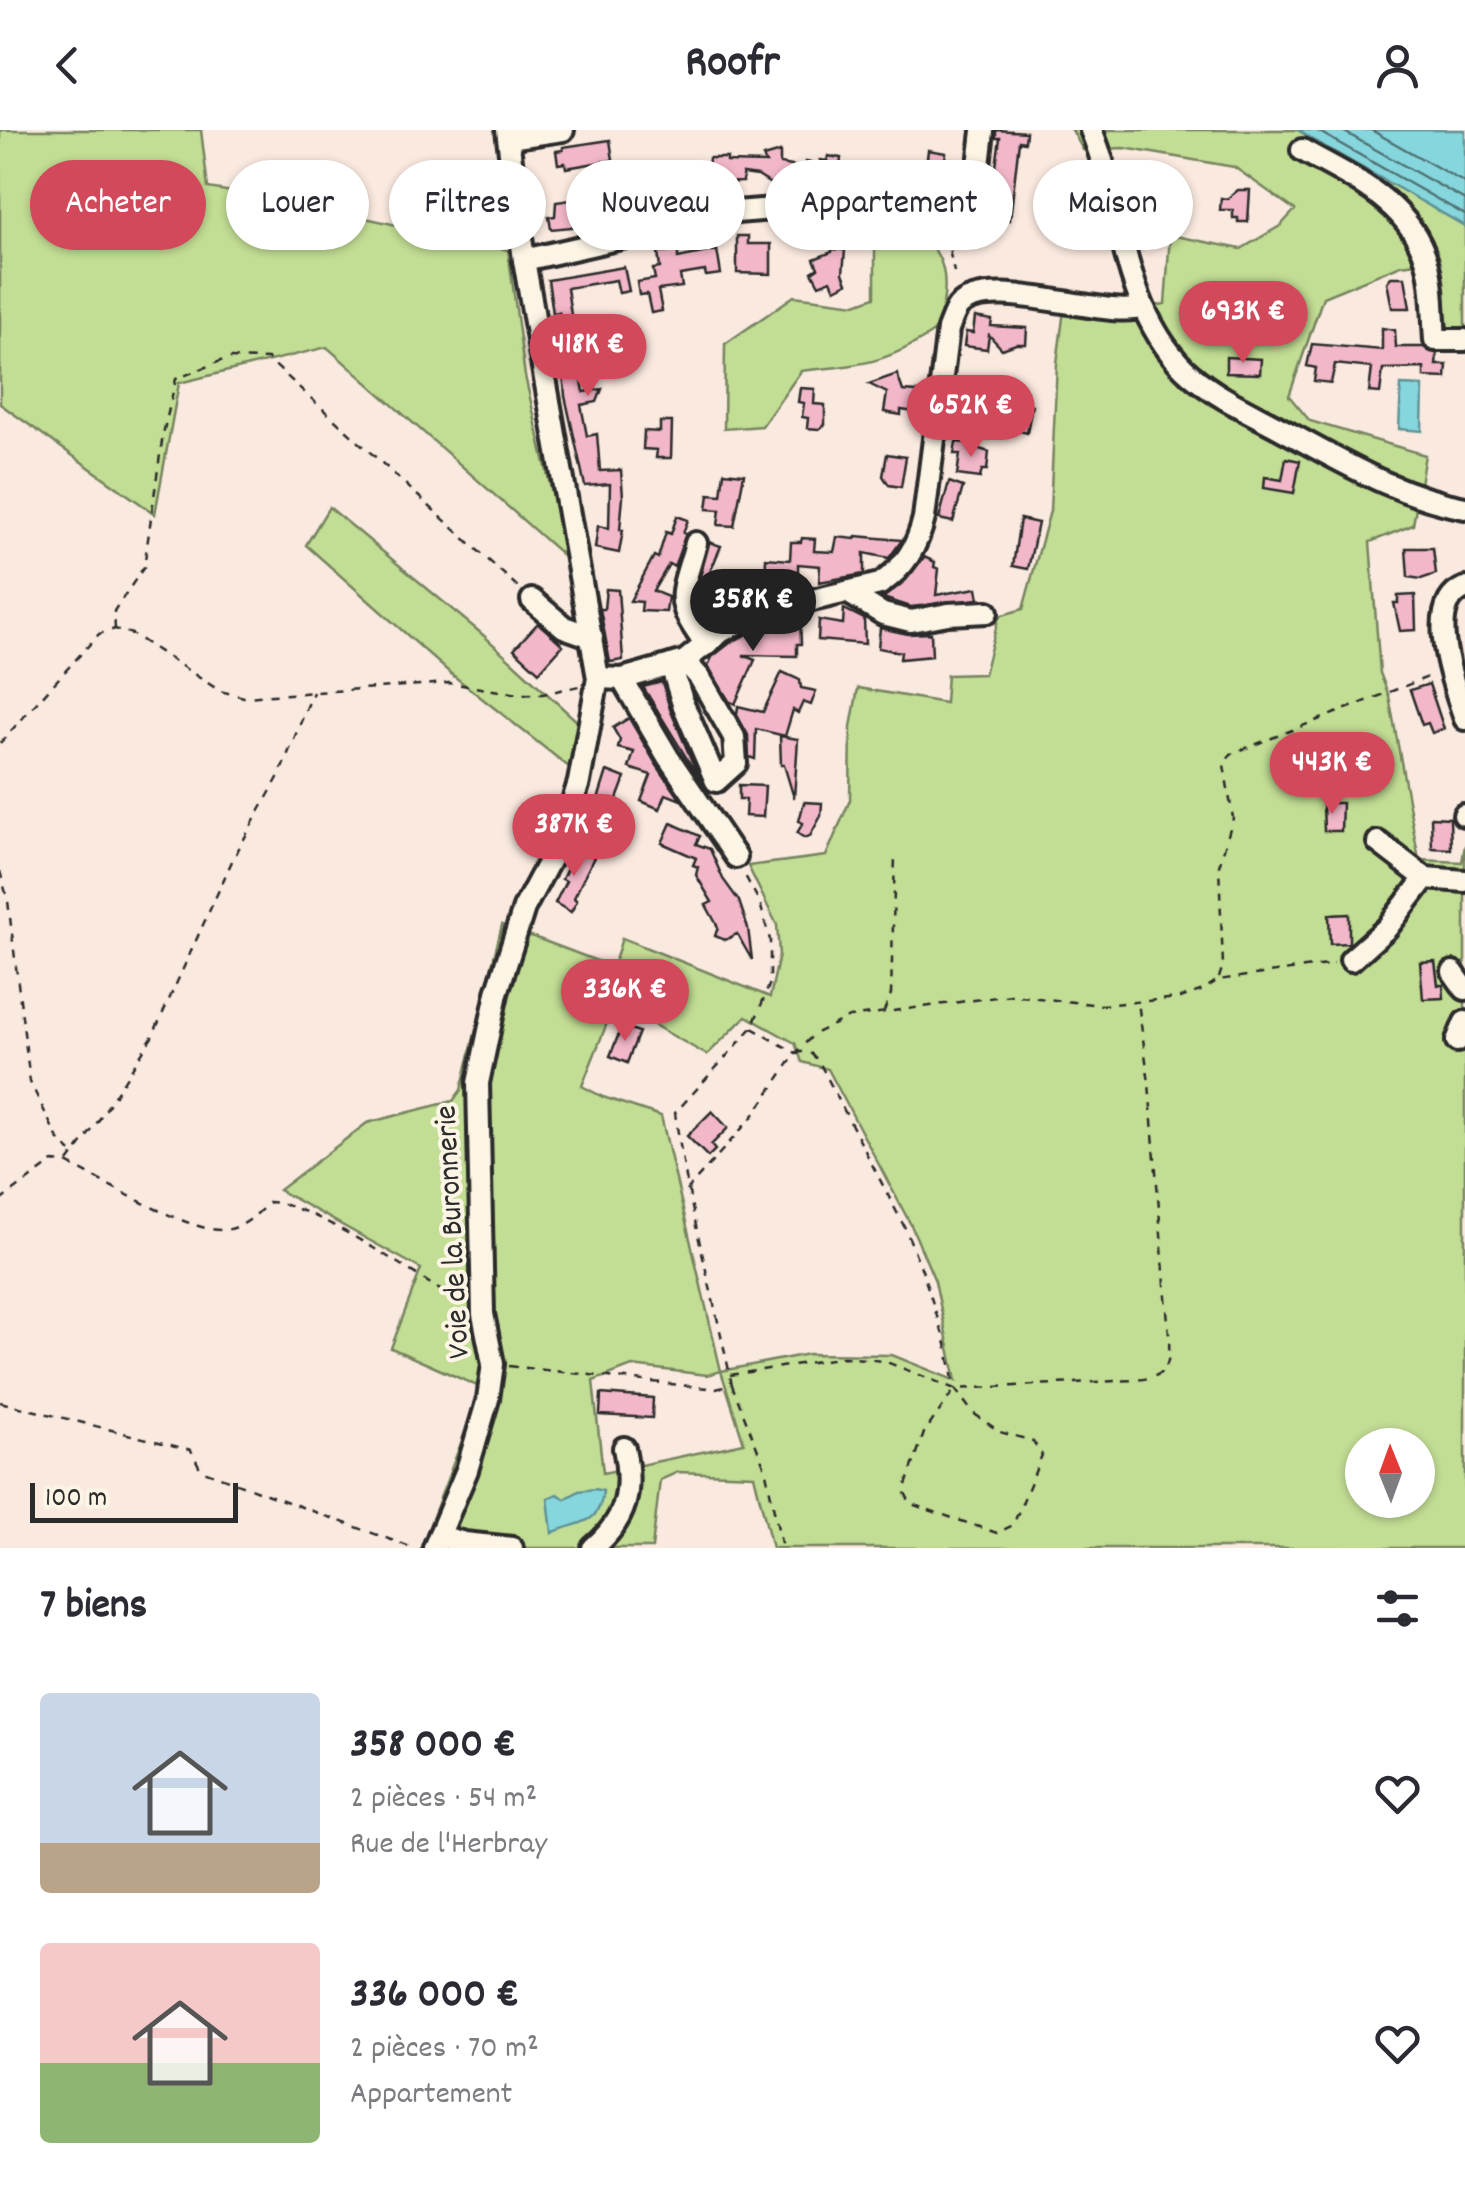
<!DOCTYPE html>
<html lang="fr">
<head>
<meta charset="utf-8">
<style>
	:root { --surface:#fff; --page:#f2f2f3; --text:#2b2b33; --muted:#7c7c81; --accent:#d1495b }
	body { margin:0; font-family:Dekko,sans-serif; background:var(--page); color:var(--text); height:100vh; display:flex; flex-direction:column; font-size:38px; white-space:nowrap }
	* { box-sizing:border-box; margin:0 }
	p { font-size:32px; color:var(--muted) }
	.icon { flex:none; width:55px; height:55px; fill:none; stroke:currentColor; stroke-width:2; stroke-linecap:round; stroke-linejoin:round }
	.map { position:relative; height:1418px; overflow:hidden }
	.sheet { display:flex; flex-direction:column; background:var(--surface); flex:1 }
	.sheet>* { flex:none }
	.hud { position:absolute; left:30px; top:30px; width:1405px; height:90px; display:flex; gap:20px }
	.needle { width:65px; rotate:359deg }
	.fabs { position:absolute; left:1345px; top:1298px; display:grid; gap:20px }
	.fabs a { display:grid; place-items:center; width:90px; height:90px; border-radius:50%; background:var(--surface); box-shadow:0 2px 8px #0004; font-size:50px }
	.scale { position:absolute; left:30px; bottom:25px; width:208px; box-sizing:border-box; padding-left:10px; border:5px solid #2b2b2b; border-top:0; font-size:28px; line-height:35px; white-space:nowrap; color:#2b2b2b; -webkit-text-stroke:8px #fcf5e5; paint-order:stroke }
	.price { position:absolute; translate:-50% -85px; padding:0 22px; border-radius:35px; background:var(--accent); color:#fff; font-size:32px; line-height:65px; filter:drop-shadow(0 2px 5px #0008) }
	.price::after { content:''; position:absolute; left:50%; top:60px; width:30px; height:22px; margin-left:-15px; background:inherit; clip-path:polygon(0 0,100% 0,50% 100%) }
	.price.on { background:#222; color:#fff }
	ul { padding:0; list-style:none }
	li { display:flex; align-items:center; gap:30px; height:250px; padding:0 40px }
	li span { display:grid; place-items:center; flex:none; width:280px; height:200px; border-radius:10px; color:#555 }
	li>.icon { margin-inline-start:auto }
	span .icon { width:120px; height:120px; fill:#fffc; stroke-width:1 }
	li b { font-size:42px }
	h2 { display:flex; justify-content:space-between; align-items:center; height:120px; padding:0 40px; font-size:42px }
	.tag { padding:0 35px; border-radius:45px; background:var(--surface); box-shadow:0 2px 8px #0004; font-size:35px; line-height:90px }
	.tag.on { background:var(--accent); color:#fff }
	header { display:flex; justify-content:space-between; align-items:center; height:130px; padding:0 40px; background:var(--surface); font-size:45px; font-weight:800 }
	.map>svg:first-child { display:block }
	.green { fill:#c2dd94; stroke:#768460; stroke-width:2.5; fill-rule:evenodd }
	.water { fill:#85d7dd; stroke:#619296; stroke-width:2.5 }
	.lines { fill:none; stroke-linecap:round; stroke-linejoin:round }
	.shore { stroke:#4f7072; stroke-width:2.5 }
	.building { fill:#f2b8c9; stroke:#2b2b2b; stroke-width:2.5 }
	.minor-casing { stroke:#2b2b2b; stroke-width:28 }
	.path { stroke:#2b2b2b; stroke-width:2.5; stroke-dasharray:8 8; stroke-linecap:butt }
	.minor { stroke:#fcf5e5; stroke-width:20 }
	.labels { text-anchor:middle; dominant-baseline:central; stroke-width:8; stroke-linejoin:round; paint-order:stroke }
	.street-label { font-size:32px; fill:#2b2b2b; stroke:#fcf5e5 }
</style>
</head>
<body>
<header><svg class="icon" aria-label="back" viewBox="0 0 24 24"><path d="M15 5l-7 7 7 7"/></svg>Roofr<svg class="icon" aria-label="person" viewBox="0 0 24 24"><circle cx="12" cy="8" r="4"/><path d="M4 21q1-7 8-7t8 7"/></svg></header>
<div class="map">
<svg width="1465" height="1418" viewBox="0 0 1465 1418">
	<rect width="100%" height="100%" fill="#fae9df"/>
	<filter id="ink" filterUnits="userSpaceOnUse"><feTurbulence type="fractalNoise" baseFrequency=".01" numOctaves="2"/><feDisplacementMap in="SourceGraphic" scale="20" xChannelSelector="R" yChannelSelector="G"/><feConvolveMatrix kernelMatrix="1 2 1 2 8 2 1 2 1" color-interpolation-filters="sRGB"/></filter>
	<g filter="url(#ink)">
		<!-- green -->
		<g class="green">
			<polygon points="0,0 201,0 208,58 299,73 508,120 525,246 567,429 327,217 179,253 155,384 0,274"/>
			<path d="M1072 0H1298L1465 96V205L1449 204 1438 130 1401 135 1323 167 1289 266 1310 291 1425 325 1413 395 1370 412 1380 543 1389 566 1419 730 1462 732 1465 715V1418H772L754 1345 678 1342 660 1350 652 1418H484L424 1410 482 1258 391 1218 421 1139 279 1060 367 993 453 971 461 960 502 795 613 837 622 808 770 867 779 825 777 795 748 736 826 726 850 670 851 597 858 558 945 573 947 545 984 544 999 486 1023 479 1050 381 1057 233 1064 180 1115 184 1165 174 1170 105 1241 119 1280 96 1295 80 1234 37 1124 18 1083 20ZM615 873 707 925 746 886 795 913 802 932 828 939 911 1095 935 1151 956 1251 892 1225 808 1224 721 1241 661 986 603 967 582 956ZM632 1236 707 1245 721 1241 744 1313 603 1343 593 1251ZM1362 1315H1418V1370H1362Z"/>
			<path d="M899 100C952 111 950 157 937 200 884 235 862 234 801 241L762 296 724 299 725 214 794 166 856 174 875 167V102Z"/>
			<polygon points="329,377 482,504 581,595 569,637 450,543 306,415"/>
		</g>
		<!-- water -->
		<g class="water">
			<polygon points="1298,0 1465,0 1465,96 1310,8"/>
			<polygon points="1401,255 1423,256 1422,301 1399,299"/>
			<path d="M595 1359 603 1361C599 1398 579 1390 552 1403L548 1368 558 1364 565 1369 579 1361Z"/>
		</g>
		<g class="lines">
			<!-- shore -->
			<g class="shore">
				<polyline points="1316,0 1465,85"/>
				<polyline points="1341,0 1465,70"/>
				<polyline points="1371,0 1465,53"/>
			</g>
		</g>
		<!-- building -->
		<g class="building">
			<polygon points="996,0 1026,2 1025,12 1019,11 1010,90 1002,89 998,104 983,84 990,79 1000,8 996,8"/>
			<polygon points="610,10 613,30 566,38 565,33 558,34 556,21 563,20 563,17"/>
			<polygon points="928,20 946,23 944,35 961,37 960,51 925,44"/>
			<polygon points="780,22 780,34 804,38 805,32 820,34 820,30 827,31 828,26 841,28 840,39 846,39 846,44 904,51 901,70 843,60 844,56 837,53 803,48 777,58 758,46 743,44 743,52 696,53 697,57 665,58 665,63 646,64 644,48 668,46 667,41 708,39 709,28 727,28 727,32 766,33 763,27"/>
			<polygon points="620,45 621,59 613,59 616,78 581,84 583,96 551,99 549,87 555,86 556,72 593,67 592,61 613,59 608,59 606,47"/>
			<polygon points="1238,60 1250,60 1248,92 1238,92 1238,88 1233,88 1233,80 1220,80 1221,68 1227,69"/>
			<polygon points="737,106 748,106 748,114 771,114 771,144 737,143"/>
			<polygon points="832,119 845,120 843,143 847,153 835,159 831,150 819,155 812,142 818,138 814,129 832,122"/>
			<polygon points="717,120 721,144 706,146 705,141 680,145 682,157 658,160 662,181 651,183 647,164 639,165 637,152 655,149 653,139 660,138 658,123 678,121 678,128"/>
			<polygon points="624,137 629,161 619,163 616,150 567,158 573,198 580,197 585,226 594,225 595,235 580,238 584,262 602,259 597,272 581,275 587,306 597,304 600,341 621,340 623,367 620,400 623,400 619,423 595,418 598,396 609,398 610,354 585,356 565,266 562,229 565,229 565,221 559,182 553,183 548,150"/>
			<polygon points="1391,147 1405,147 1410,178 1392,178 1387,152"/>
			<polygon points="975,187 992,190 991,196 1027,198 1026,214 1016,214 1002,219 989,205 987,219 964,216 966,202 973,203"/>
			<polygon points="1382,198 1395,200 1396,217 1423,217 1437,224 1436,235 1447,235 1446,248 1424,247 1424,238 1383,239 1380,263 1369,262 1372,238 1335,234 1331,253 1314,251 1316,238 1307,236 1312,214 1382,220"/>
			<polygon points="1226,227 1261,229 1260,244 1226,243"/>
			<polygon points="897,244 903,261 917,262 915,282 901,280 901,285 884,282 887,263 869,254"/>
			<polygon points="965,254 982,256 979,292 956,289 957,278 961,279"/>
			<polygon points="800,258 815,259 814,274 825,275 825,295 819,299 807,298 808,288 802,287 804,273 798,272"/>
			<polygon points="1009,269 1032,275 1027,303 1004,297"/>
			<polygon points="660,292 672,292 671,328 656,328 657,320 643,319 644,301 660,302"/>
			<polygon points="956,312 970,313 970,316 989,322 987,340 982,340 980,348 957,345 960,324 954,324"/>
			<polygon points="887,324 906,327 901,357 889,355 883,346"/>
			<polygon points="1286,328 1300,331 1294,363 1264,358 1265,347 1282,350"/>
			<polygon points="724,342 744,344 734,396 718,395 720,380 707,379 709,364 721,365"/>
			<polygon points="949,352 963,357 953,392 939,389"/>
			<polygon points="677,386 688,390 683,403 686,404 674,437 669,434 653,461 668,467 666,482 641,481 642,472 630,471 654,426 658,428 666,402 671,404"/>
			<polygon points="1020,389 1038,393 1028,439 1013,436"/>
			<polygon points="856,406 902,410 889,428 864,423 864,444 819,452 820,436 798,434 798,459 754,470 715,489 700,481 697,459 709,412 721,416 708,447 720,452 719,455 749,460 750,451 765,453 766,428 790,430 791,412 801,412 802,408 815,409 814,421 834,422 837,407 855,409"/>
			<polygon points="1406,418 1433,418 1436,444 1421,449 1408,447"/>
			<polygon points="924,427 935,432 934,437 939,439 936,465 977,458 979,469 911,477 883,468 906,450"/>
			<polygon points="606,459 618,460 623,530 610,532 600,479 604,479"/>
			<polygon points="1415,465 1416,500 1400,501 1394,473 1398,473 1398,466"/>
			<polygon points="844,479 864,489 865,514 818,510 819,490 843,494"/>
			<polygon points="800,487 801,514 797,514 797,526 743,525 755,530 735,574 729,571 708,536 712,527 730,513 763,496"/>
			<polygon points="538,493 563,515 539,542 514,519"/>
			<polygon points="880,498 908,504 931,503 932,526 900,529 901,522 878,518"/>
			<polygon points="782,542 800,550 801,558 816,561 811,575 803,572 798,583 793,580 785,606 756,599 755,629 749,627 748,605 737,585 738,576 763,582"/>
			<polygon points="662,552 670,579 700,650 643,557"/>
			<polygon points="1429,554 1444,599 1432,603 1428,593 1422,595 1410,560"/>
			<polygon points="629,588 656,634 681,670 666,664 660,679 641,671 651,645 629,638 634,622 618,618 620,610 613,598"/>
			<polygon points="780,606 798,609 794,668 784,635 781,635"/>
			<polygon points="607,641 625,648 611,685 595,679"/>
			<polygon points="739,655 765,656 763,687 745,686 746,669 739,669"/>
			<polygon points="804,672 822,673 821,686 810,706 805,708 797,703 803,693 799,691"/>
			<polygon points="1323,673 1342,673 1341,701 1324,701"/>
			<polygon points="1431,687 1450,688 1451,719 1432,718"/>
			<polygon points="671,693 700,706 696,714 710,719 723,749 739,771 748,798 752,830 737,804 725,810 715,806 718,797 706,775 712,772 696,745 698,737 693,735 696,728 662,713"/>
			<polygon points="577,718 594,727 574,768 577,771 571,782 555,773 566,751 562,749"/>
			<polygon points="1349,784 1349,813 1330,814 1329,785"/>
			<polygon points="1435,831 1438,855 1443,855 1444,868 1423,869 1420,832"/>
			<polygon points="622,896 639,902 627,933 610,926"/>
			<polygon points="712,981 728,998 711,1015 715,1020 708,1027 687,1006"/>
			<polygon points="601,1264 653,1268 652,1288 600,1285"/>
		</g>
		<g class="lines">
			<!-- minor casing -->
			<g class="minor-casing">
				<g id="minor">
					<path d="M1091 0C1115 57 1119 120 1143 176 1154 201 1170 227 1191 245 1218 268 1252 283 1283 300 1343 332 1398 366 1465 378"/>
					<polyline points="509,8 563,0"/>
					<path d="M1302 20C1353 49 1409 71 1427 132 1434 156 1433 185 1435 210H1465"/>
					<polyline points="524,130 736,82 774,79 836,80 941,90 972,72 976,61 983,1"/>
					<path d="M696 413C682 466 671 468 706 515"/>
					<path d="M1465 458C1422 474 1455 558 1465 589"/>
					<polyline points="847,462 883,484 911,491 948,484 987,482"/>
					<polyline points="532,470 564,497 592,507"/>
					<polyline points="671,535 683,574 716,651 736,633 734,607 700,548 685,531"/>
					<path d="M598 548 622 549 685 531 722 501 758 483 880 454C905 437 917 417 924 388L948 199C951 192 954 182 958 177 989 143 1108 191 1143 177"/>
					<polyline points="622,549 668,627 736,727"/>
					<polyline points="1464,685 1465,685"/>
					<polyline points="1378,712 1425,748 1465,751"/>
					<polyline points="1351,830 1387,798 1425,748"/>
					<polyline points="1453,842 1465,859"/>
					<polyline points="1457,911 1465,892"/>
					<polyline points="439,1406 464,1413 512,1418"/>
					<polyline points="434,1418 467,1340 488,1269 493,1234 483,1184 478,953 497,863 524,778 561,709 579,652 598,548 524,130 507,0"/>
					<path d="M593 1418C627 1389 633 1361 624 1318"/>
				</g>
			</g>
			<!-- path -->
			<g class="path">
				<polyline points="946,105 954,142"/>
				<polyline points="115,499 114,481 144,437 163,304 176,249 228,228 268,229 519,458"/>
				<polyline points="0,613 99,504 115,499 132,504 220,561 244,567 449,553 518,564 543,564 579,556"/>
				<polyline points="0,741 8,771 30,952 58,1009 71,1022"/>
				<polyline points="1219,848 1223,835 1219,736 1233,688 1224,635 1231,624 1433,545"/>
				<polyline points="884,881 891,864 895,726"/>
				<polyline points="752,898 796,923 814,904 849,887 1011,865 1101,875 1180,868 1203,860 1218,850 1334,834"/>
				<polyline points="68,1032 95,996 152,907 233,729 279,646 313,562"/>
				<polyline points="686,1061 753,986 796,923 808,921 818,930 905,1098 922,1140 946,1214 955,1259 973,1283 1000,1302 1033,1311 1042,1325 1013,1395 997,1403 911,1374 904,1361 924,1303 955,1259"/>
				<path d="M0 1071 53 1032 67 1033C101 1050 190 1103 224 1100 244 1098 256 1085 269 1072 313 1073 421 1149 464 1175"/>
				<polyline points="509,1236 716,1259 732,1255 765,1338 782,1418"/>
				<path d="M730 1245 843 1227 884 1231 955 1259 1135 1250C1169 1247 1170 1236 1169 1205L1149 953 1138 872"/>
				<path d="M732 1255C713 1164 688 1075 675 983L752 898 770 853V810L760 773 743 742"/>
				<polyline points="0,1272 191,1320 201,1340 413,1418"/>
			</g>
			<!-- minor -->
			<use href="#minor" class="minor"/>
		</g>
	</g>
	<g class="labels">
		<!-- street labels -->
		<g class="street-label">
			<text transform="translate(455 1102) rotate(-93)">Voie de la Buronnerie</text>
		</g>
	</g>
</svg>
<div class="fabs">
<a><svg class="needle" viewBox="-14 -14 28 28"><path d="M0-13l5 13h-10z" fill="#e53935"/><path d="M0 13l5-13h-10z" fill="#7c7c81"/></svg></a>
</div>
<div class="scale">100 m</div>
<b class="price" style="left:1243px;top:236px">693K €</b>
<b class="price" style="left:588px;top:269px">418K €</b>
<b class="price" style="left:971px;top:330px">652K €</b>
<b class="price on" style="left:753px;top:524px">358K €</b>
<b class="price" style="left:1332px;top:687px">443K €</b>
<b class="price" style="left:574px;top:749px">387K €</b>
<b class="price" style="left:625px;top:914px">336K €</b>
<div class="hud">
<a class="tag on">Acheter</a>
<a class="tag">Louer</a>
<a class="tag">Filtres</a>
<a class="tag">Nouveau</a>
<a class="tag">Appartement</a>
<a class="tag">Maison</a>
</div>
</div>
<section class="sheet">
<h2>7 biens<svg class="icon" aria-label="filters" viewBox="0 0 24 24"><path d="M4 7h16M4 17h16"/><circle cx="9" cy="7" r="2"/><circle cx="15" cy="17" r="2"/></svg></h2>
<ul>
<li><span style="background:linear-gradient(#c9d6e8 75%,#b9a48a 0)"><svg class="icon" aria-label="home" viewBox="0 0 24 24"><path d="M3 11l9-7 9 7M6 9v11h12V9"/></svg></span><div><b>358 000 €</b><p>2 pièces · 54 m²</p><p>Rue de l'Herbray</p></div><svg class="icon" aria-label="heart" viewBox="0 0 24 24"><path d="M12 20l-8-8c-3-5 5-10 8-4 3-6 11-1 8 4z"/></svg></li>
<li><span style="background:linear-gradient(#f6c9c9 60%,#8fb573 0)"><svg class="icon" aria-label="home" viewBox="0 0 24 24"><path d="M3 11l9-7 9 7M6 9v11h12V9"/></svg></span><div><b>336 000 €</b><p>2 pièces · 70 m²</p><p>Appartement</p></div><svg class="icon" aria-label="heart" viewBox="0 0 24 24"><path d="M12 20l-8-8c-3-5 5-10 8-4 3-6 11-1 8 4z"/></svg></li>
</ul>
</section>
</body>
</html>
